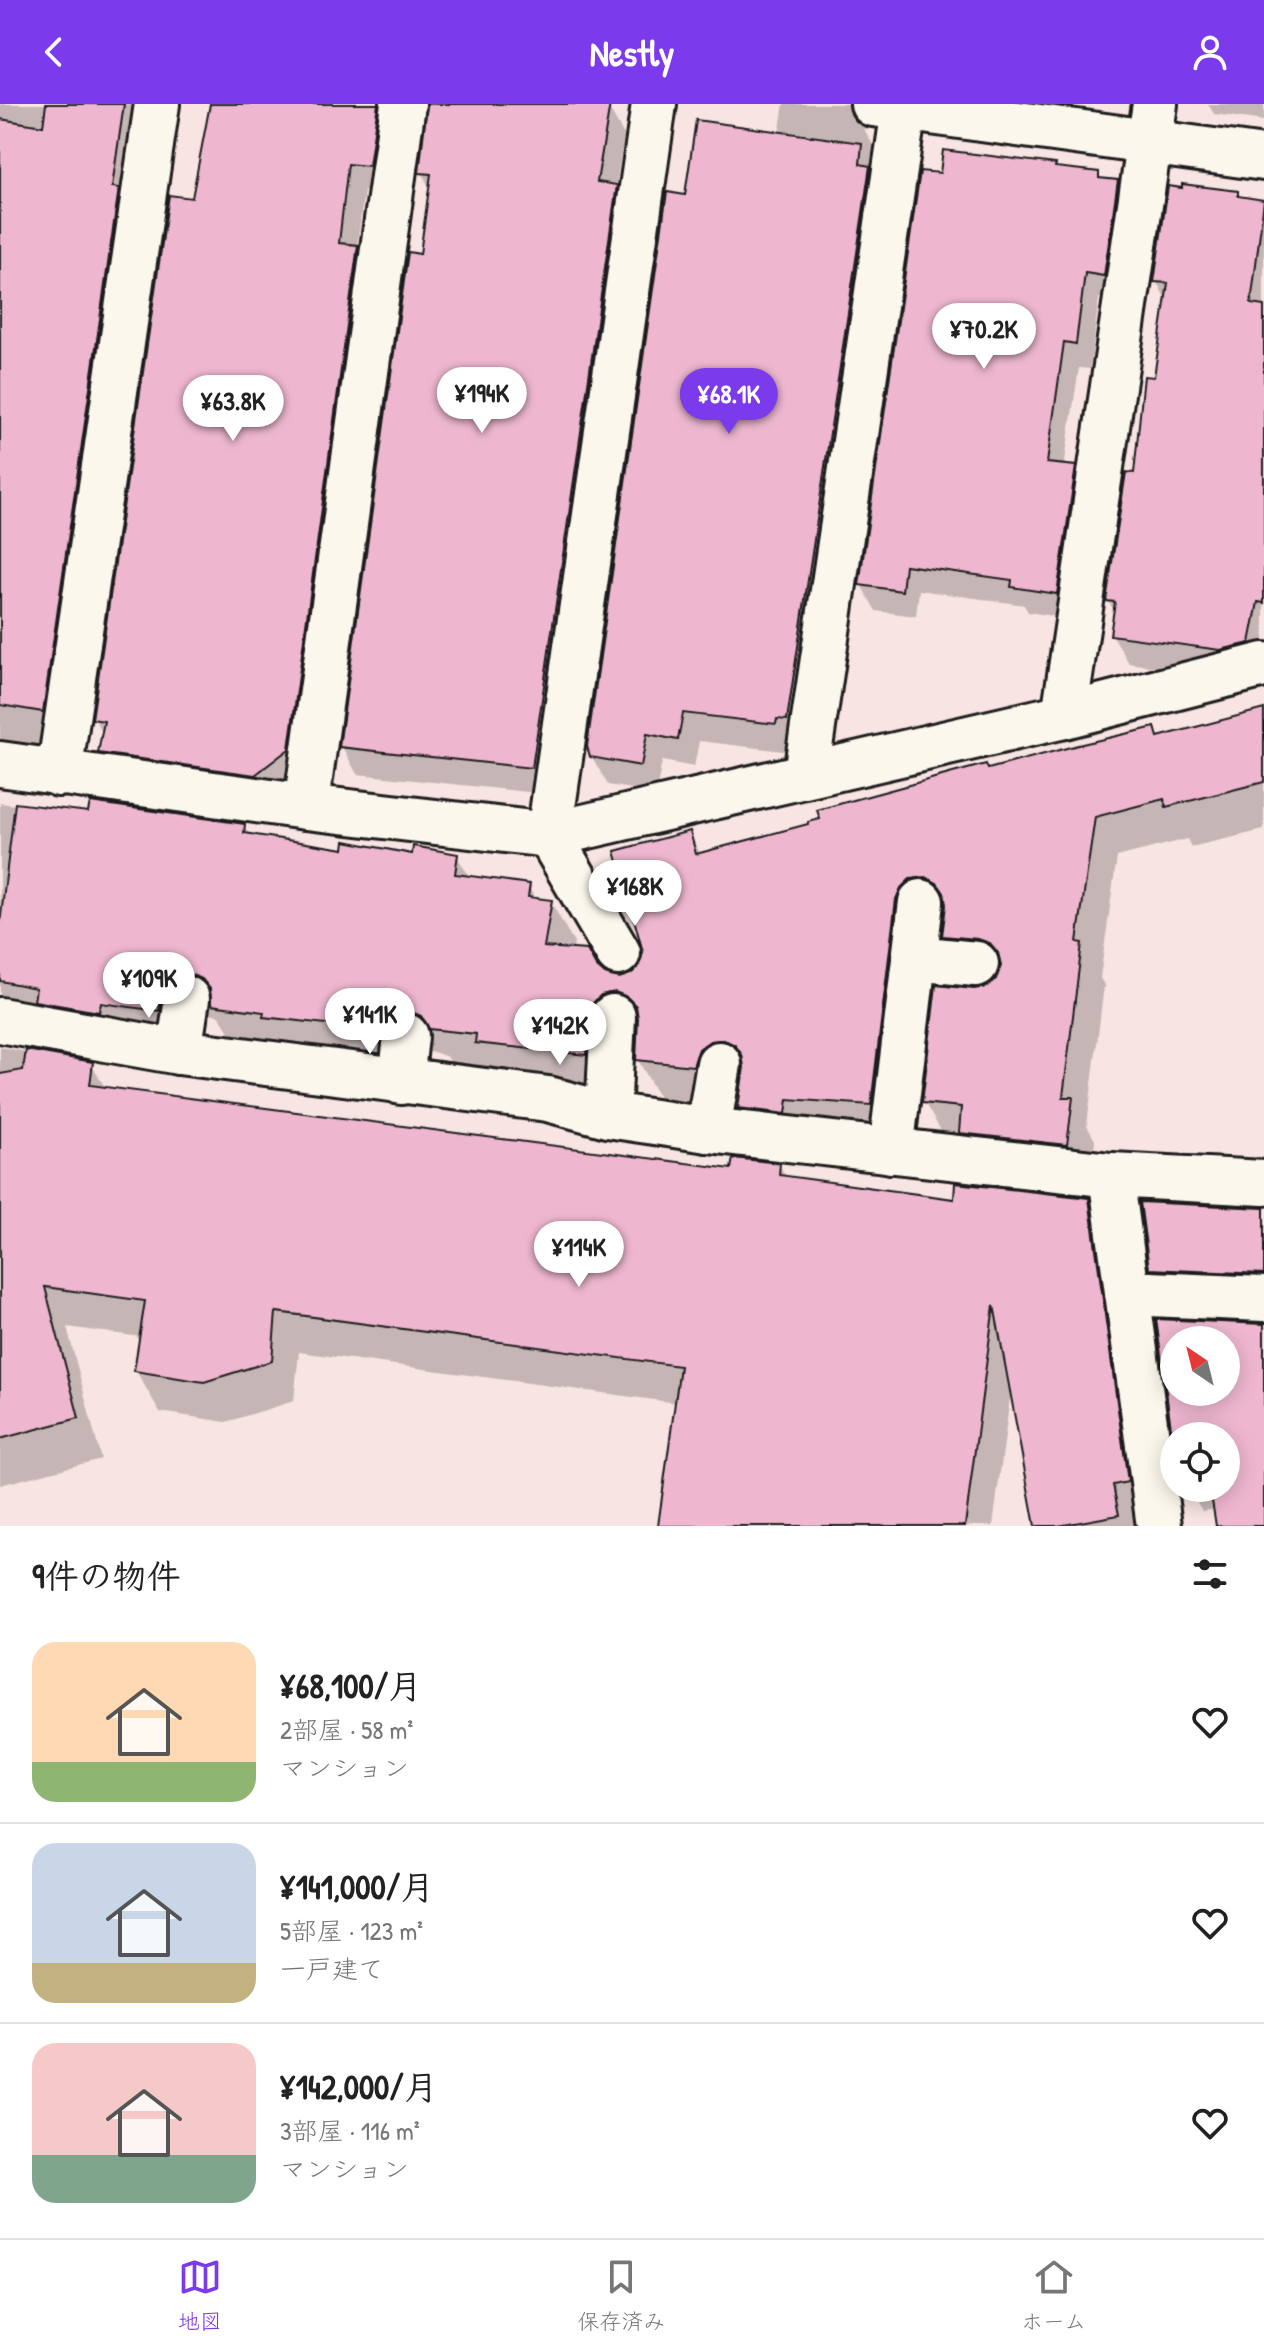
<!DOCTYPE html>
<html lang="ja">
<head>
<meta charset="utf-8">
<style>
	:root { --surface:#fff; --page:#f2f2f2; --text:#222; --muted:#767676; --line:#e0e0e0; --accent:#7c3aed }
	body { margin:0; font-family:"Patrick Hand","Klee One",sans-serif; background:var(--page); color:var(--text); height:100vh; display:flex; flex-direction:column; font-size:30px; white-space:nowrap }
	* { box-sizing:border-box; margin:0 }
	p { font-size:26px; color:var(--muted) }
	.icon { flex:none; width:44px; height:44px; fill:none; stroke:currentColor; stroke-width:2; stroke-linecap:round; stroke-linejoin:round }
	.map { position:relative; height:1422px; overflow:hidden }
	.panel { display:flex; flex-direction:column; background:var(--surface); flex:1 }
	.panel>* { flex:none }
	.needle { width:52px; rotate:325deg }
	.fabs { position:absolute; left:1160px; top:1222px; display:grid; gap:16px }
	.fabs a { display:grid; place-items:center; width:80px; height:80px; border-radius:50%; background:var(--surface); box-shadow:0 4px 20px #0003; font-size:40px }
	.price { position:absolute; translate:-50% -68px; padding:0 18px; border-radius:28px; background:#fff; color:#222; font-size:26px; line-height:52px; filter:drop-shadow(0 2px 4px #0008) }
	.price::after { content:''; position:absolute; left:50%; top:48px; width:24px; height:18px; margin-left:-12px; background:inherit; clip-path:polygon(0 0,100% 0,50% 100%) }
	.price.on { background:var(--accent); color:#fff }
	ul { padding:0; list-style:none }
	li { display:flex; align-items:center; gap:24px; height:200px; padding:0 32px }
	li+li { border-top:2px solid var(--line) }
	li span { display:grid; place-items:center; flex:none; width:224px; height:160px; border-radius:24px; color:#555 }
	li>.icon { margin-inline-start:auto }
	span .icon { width:96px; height:96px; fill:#fffc; stroke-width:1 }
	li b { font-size:34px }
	h2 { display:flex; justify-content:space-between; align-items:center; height:96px; padding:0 32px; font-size:34px }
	header { display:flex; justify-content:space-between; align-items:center; height:104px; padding:0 32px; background:var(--accent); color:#fff; font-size:36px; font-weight:700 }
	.tab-bar { display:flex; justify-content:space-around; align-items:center; height:112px; border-top:2px solid var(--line); background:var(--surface); font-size:22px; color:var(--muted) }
	.tab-bar a { display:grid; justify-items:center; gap:4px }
	.tab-bar .on { color:var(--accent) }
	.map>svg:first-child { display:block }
	.shadow { fill:#0003; fill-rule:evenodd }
	.building { fill:#eeb7cf; stroke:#1c1c1c; stroke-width:2; fill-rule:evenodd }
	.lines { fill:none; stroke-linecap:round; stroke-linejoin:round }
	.minor-casing { stroke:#1c1c1c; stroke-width:50 }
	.minor { stroke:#fbf7ec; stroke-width:44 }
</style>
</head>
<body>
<header><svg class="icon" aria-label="back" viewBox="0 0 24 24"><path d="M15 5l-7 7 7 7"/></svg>Nestly<svg class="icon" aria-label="person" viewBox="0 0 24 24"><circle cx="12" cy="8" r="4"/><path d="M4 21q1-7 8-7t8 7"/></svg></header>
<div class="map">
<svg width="1264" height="1422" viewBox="0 0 1264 1422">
	<rect width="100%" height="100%" fill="#f7e4e3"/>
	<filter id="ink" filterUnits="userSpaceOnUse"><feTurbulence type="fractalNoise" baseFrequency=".0125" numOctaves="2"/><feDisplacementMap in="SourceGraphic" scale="16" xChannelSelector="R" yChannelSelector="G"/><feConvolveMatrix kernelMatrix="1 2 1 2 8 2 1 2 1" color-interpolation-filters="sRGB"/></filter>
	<g filter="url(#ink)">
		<!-- shadow -->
		<g class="shadow">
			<polygon points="0,0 139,0 66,648 0,638"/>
			<polygon points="212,0 378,0 393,27 384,90 364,87 357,143 373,171 304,673 271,698 116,676 100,648 103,630 94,614"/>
			<polygon points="453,0 589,0 608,3 624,31 616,82 632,110 547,690 357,670 342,643 431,86 421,68"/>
			<polygon points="784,0 910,0 869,13 864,25 880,53 792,648 699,637 694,663 662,657 656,689 608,681 592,653 686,93 779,30"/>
			<polygon points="1208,0 1264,0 1264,17 1214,10"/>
			<polygon points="1056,65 1098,70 1102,76 1117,78 1132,104 1118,197 1099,194 1090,265 1079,264 1064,363 1075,364 1090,390 1071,515 1028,508 1024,501 919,486 916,512 876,507 861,481 942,71"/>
			<polygon points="1237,89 1239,92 1264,95 1264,568 1237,575 1129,559 1112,530 1116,509 1108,497 1156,275 1167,197 1156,177"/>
			<polygon points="1264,607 1264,726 1191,743 1187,735 1117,753 1100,874 1104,881 1087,1022 1095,1036 1090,1081 948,1039 924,998 974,887 986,885 999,875 968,872 944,831 946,814 934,816 893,1041 764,1045 740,1004 744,976 733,977 716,1002 661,997 638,956 639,928 624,932 608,991 455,965 447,953 434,948 420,949 409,959 237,941 220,913 215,910 201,912 184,936 0,920 0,699 90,710 243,721 250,732 346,747 414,753 457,752 470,774 528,782 536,796 551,798 574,839 573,847 604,872 619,876 632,872 641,863 689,729 701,751 811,722 988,667 1154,626 1160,635"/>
			<polygon points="0,943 91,960 106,985 733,1067 779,1061 787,1074 956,1097 1088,1096 1111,1137 1150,1419 1135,1422 1037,1422 1011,1286 993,1422 660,1422 677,1299 299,1248 294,1297 226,1318 160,1308 136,1267 141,1233 67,1223 101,1355 0,1381"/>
			<polygon points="1264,1106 1264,1209 1175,1205 1151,1164"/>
			<path d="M1158 1217 1264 1222V1422H1218L1215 1405 1202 1407 1189 1384H1226V1332L1174 1333ZM1174 1236H1226V1288H1174Z"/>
		</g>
		<!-- building -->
		<g class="building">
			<polygon points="46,0 124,0 112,83 119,84 43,608 0,601 0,15 43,22"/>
			<polygon points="210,0 378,0 369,62 348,60 339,139 358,141 289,645 255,671 98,649 104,617 92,615 169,91 192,94"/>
			<polygon points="427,0 610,0 597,78 617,81 532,664 339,643 408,148 420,150 431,70 419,69"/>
			<polygon points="696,16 862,39 860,60 870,62 787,616 777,615 776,620 683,609 678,636 647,630 641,662 590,653 587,642 667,88 685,91"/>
			<polygon points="943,46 1056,60 1055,63 1099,68 1099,74 1118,76 1104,172 1085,169 1076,240 1064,238 1047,359 1076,362 1057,490 1011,483 1012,476 905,461 902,487 859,481 920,67 940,69"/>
			<polygon points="1182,80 1238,87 1238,92 1264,96 1251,200 1264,202 1264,499 1258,498 1250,539 1220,546 1110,531 1115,498 1106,497 1126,368 1134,369 1144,272 1154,273 1168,179 1154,178 1168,82 1182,84"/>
			<polygon points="1264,605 1264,678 1166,703 1164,695 1095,713 1077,838 1082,839 1063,993 1073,993 1067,1041 959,1029 961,1003 922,999 936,881 974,885 986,883 996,875 1001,862 998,849 990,839 978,835 942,832 946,801 944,789 937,779 925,773 910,775 901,784 896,795 871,1001 788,995 786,1010 738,1004 744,963 742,951 735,941 724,936 710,937 699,945 693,962 636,956 638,914 636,902 627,893 615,888 601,891 592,900 588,912 586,951 475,939 476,930 429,925 421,912 409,907 397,909 385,919 380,919 379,929 335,924 336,921 263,913 264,908 211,901 210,885 202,875 190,870 177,872 168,879 161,895 159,907 101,899 99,908 34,897 36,884 0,877 0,820 15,699 88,708 90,698 245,720 244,729 344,745 345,737 412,750 413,742 458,750 455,770 530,780 528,793 552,796 544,843 587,846 596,862 605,870 619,874 631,870 639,862 643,848 615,747 690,727 696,750 808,720 808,718 820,715 817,706 986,660 988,665 1078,641 1155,623 1158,633"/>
			<polygon points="26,946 93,958 90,981 731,1065 733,1054 780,1059 779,1071 954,1095 955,1079 1089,1094 1128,1378 1113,1381 1119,1411 1058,1422 1035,1422 994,1201 965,1422 658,1422 680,1262 276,1208 272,1257 204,1278 134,1267 145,1197 45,1183 79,1314 0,1335 0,970 23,966"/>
			<polygon points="1140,1098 1264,1104 1264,1170 1149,1165"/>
			<path d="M1156 1215 1264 1220V1422H1216L1210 1384H1226V1332H1174L1173 1339ZM1174 1236H1226V1288H1174Z"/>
		</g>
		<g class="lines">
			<!-- minor casing -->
			<g class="minor-casing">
				<g id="minor">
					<polyline points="873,0 1264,54"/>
					<polyline points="1064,612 1155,0"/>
					<polyline points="0,660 306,703 549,731 1064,612 1264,561"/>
					<polyline points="59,670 157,0"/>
					<polyline points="806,670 904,5"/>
					<polyline points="306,703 403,0"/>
					<polyline points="618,849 549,731 654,0"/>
					<polyline points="914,854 976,860"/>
					<polyline points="0,916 179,948 548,995 608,1011 708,1026 1111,1071"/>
					<polyline points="179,948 187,895"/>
					<polyline points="401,978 406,932"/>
					<polyline points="608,1011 613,913"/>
					<polyline points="708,1026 719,960"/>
					<polyline points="891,1047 921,798"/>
					<polyline points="1127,1189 1264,1195"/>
					<polyline points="1159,1422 1111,1071 1264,1079"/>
				</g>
			</g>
			<!-- minor -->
			<use href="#minor" class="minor"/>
		</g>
	</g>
</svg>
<div class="fabs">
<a><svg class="needle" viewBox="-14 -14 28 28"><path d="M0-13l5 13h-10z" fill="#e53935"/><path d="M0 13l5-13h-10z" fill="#767676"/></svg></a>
<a><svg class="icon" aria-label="locate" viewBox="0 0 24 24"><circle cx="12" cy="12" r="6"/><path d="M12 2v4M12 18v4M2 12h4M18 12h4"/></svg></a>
</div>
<b class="price" style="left:984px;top:267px">¥70.2K</b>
<b class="price" style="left:482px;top:331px">¥194K</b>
<b class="price on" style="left:729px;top:332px">¥68.1K</b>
<b class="price" style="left:233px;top:339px">¥63.8K</b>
<b class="price" style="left:635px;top:824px">¥168K</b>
<b class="price" style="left:149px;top:916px">¥109K</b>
<b class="price" style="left:370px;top:952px">¥141K</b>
<b class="price" style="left:560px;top:963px">¥142K</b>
<b class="price" style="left:579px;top:1185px">¥114K</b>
</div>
<section class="panel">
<h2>9件の物件<svg class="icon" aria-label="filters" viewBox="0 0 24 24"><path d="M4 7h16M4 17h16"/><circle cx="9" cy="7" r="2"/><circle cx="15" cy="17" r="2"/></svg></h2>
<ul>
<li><span style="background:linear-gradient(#ffd9b3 75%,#8fb573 0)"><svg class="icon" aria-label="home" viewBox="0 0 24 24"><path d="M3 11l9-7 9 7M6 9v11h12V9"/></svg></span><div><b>¥68,100/月</b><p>2部屋 · 58 m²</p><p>マンション</p></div><svg class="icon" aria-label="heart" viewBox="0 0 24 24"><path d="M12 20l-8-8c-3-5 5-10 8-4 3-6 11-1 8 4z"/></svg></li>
<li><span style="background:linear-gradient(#c9d6e8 75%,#c2b280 0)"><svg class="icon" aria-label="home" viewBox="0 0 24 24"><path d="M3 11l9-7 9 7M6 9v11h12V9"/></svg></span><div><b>¥141,000/月</b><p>5部屋 · 123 m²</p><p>一戸建て</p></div><svg class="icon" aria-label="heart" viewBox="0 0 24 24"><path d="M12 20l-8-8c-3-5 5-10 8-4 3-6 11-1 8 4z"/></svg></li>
<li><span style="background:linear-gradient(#f6c9c9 70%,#7fa58c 0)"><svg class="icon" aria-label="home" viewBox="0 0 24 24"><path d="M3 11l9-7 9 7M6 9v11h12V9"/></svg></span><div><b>¥142,000/月</b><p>3部屋 · 116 m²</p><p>マンション</p></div><svg class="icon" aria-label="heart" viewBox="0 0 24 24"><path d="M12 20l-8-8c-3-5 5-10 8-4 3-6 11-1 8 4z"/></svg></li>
</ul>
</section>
<nav class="tab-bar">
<a class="on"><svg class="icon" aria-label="map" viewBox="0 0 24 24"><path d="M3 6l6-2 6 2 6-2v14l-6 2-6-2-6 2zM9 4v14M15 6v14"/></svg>地図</a>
<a><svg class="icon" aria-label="saved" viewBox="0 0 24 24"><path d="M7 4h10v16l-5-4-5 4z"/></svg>保存済み</a>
<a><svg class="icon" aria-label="home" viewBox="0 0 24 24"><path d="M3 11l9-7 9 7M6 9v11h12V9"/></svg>ホーム</a>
</nav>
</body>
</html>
